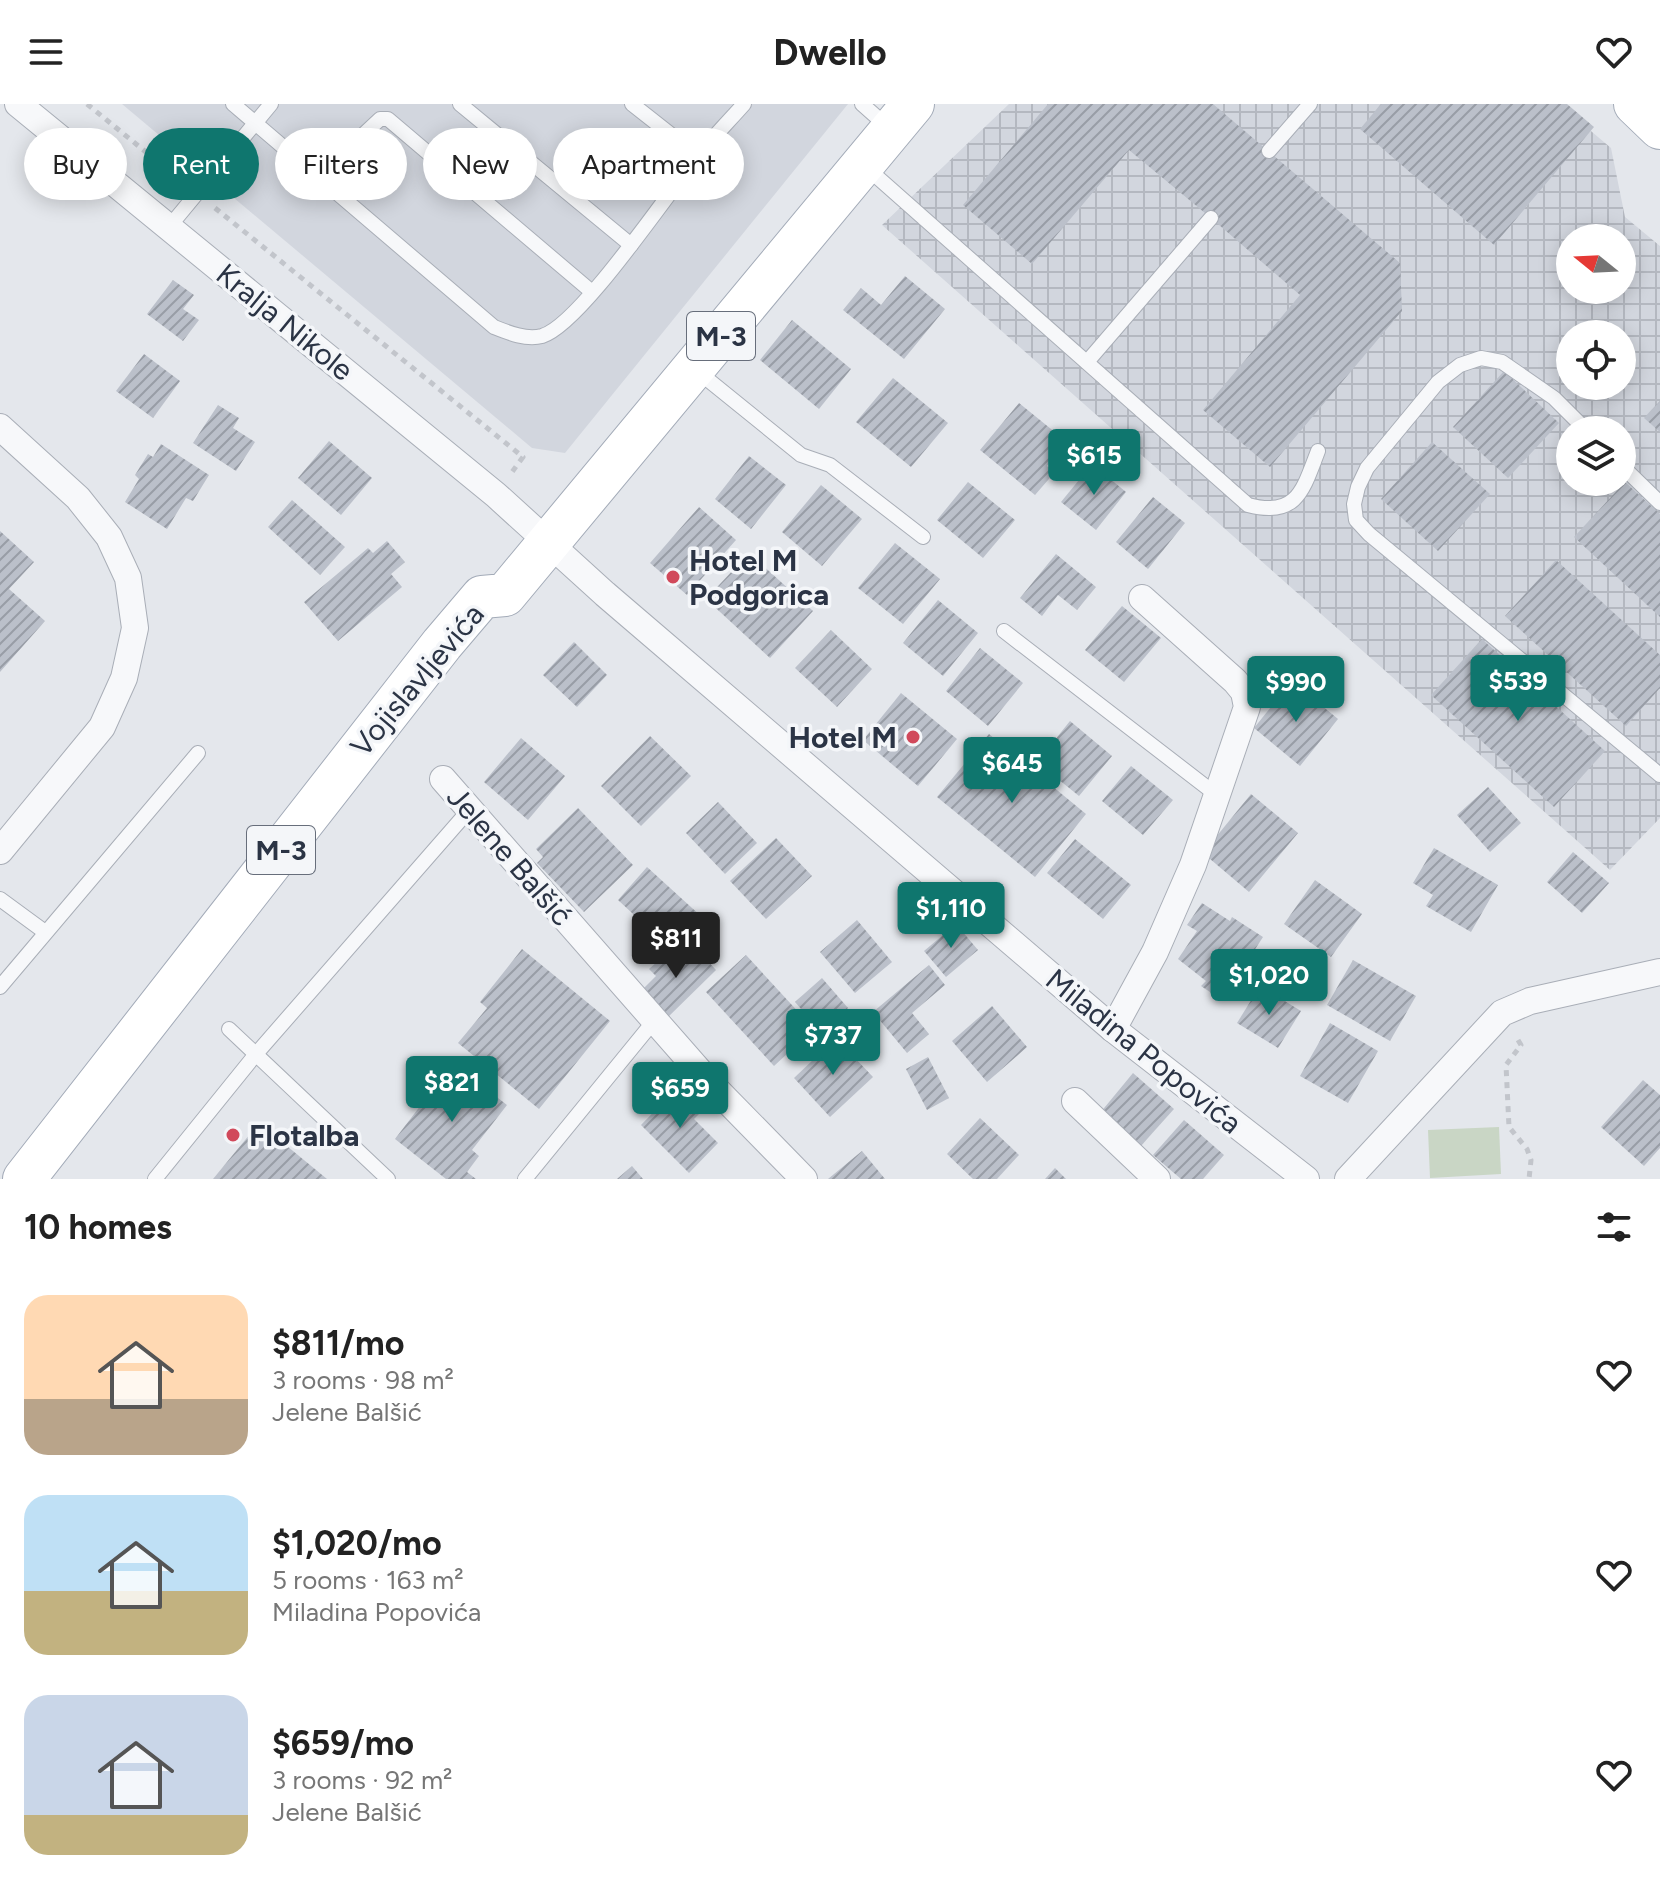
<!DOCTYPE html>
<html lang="en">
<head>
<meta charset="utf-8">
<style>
	:root { --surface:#fff; --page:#f2f2f2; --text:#222; --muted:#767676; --accent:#0f766e }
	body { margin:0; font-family:Figtree,sans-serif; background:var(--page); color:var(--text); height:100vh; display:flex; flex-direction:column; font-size:30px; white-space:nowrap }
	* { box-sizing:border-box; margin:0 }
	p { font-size:26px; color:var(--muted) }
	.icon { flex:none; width:44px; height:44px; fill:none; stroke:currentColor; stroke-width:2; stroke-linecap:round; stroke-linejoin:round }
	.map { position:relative; height:1075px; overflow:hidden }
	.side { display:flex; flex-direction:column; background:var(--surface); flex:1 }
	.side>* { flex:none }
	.top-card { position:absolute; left:24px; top:24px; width:800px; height:72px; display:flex; gap:16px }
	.needle { width:52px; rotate:288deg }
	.tools { position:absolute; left:1556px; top:120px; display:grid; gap:16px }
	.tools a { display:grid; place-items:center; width:80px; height:80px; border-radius:50%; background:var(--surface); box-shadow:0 4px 20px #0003; font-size:40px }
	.price { position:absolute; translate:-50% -68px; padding:0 18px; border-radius:8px; background:var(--accent); color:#fff; font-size:26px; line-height:52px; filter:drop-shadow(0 2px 4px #0008) }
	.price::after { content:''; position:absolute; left:50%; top:48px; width:24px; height:18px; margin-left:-12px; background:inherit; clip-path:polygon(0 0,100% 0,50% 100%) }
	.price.selected { background:#222; color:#fff }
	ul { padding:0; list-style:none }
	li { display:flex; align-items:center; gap:24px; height:200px; padding:0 24px }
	li span { display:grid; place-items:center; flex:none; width:224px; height:160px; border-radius:24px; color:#555 }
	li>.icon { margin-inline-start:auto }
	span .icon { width:96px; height:96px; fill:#fffc; stroke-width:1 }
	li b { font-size:34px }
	h2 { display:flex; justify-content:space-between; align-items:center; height:96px; padding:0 24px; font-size:34px }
	.tag { padding:0 28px; border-radius:36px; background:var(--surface); box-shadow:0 4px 20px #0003; font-size:28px; line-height:72px }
	.tag.selected { background:var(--accent); color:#fff }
	header { display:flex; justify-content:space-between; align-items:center; height:104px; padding:0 24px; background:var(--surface); font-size:36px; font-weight:700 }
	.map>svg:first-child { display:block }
	.built { fill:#d2d6de }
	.industrial { fill:url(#industrial-grid); fill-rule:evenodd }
	.pitch { fill:#c9d6c5 }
	.building { fill:url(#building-hatch) }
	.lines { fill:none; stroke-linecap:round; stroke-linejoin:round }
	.service-casing { stroke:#a9aeb7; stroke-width:16 }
	.minor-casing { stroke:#a9aeb7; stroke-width:28 }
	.primary-casing { stroke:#a3abb8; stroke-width:44 }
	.path { stroke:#c2c5cb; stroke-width:5; stroke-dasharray:6 6; stroke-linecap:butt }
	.service { stroke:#f7f8fa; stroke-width:14 }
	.minor { stroke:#f7f8fa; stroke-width:26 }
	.primary { stroke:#fff; stroke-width:42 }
	.poi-dot { fill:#d1495b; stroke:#f4f6f9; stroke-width:3 }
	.labels { text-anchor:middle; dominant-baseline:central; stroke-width:7; stroke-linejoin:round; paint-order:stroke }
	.shield { fill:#f4f6f9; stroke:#676e7b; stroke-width:2 }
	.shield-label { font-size:28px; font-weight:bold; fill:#2b3445 }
	.street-label { font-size:30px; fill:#2b3445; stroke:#f4f6f9 }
	.poi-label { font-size:30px; font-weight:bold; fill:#2b3445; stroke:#f4f6f9; text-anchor:start }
</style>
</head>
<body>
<header><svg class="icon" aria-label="menu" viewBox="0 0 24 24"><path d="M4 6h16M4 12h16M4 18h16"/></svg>Dwello<svg class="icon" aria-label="heart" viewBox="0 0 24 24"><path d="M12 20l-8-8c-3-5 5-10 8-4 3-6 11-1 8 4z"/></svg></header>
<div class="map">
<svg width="1660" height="1075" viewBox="0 0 1660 1075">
	<defs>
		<pattern id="industrial-grid" width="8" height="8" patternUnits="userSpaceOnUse" patternTransform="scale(2)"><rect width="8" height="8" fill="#d2d6de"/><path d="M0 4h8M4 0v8" fill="none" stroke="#b4b8c0"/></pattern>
		<pattern id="building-hatch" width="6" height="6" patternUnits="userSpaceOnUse" patternTransform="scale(2)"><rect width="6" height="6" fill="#bbc0ca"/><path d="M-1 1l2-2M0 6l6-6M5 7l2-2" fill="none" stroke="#989da6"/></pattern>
	</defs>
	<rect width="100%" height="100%" fill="#e4e7ec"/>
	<!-- built -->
	<polygon class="built" points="122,0 848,0 565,349 532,344"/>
	<!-- industrial -->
	<path class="industrial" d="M1009 0H1559L1611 44 1625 113 1660 142V714L1610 766 882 121ZM1570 134H1622V186H1570ZM1570 230H1622V282H1570ZM1570 326H1622V378H1570Z"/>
	<!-- pitch -->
	<polygon class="pitch" points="1499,1023 1501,1070 1430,1074 1428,1026"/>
	<!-- building -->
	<g class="building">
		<polygon points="1048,0 1213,0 1400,159 1402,207 1270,363 1203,306 1300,191 1211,114 1129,46 1032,160 963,101"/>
		<polygon points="1381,0 1567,0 1594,23 1494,141 1360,25"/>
		<polygon points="905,172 945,205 904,255 843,206 861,184 881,201"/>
		<polygon points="173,176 194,191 183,205 199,216 183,237 147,210"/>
		<polygon points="792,216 851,265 819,305 760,256"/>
		<polygon points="144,250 180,277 153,314 116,287"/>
		<polygon points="1504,267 1559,319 1508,374 1453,323"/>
		<polygon points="893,274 948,319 911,363 856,318"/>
		<polygon points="1660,297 1660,328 1644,314"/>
		<polygon points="1019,299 1067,338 1047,362 1055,368 1035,391 980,346"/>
		<polygon points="218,301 239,314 233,324 255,338 236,367 193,339"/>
		<polygon points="329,337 372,374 341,411 298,374"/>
		<polygon points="1432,338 1490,390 1438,447 1381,395"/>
		<polygon points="161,340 209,371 193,397 186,394 167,425 125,398 139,375 135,371 148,350 153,353"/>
		<polygon points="749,352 786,381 751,425 715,395"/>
		<polygon points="1092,360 1126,388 1096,426 1061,398"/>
		<polygon points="968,378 1015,416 983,454 937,416"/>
		<polygon points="1625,378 1660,410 1660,513 1574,433"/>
		<polygon points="821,381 862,415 822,462 782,428"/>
		<polygon points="1153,393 1185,419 1148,465 1116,438"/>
		<polygon points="292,396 345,443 320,471 268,423"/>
		<polygon points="699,403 736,436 687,491 650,459"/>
		<polygon points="0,427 34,458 9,485 45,517 0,568"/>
		<polygon points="387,437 405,458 391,470 402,483 338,537 304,498 368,444 373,449"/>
		<polygon points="895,439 940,475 903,520 858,484"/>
		<polygon points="749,449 813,507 770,554 706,495"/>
		<polygon points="1056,450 1096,483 1077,506 1058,491 1042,512 1020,494"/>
		<polygon points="1556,456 1660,551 1660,584 1626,622 1505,512"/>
		<polygon points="938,496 978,529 943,572 903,539"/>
		<polygon points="1122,502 1161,534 1124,578 1085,546"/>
		<polygon points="831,526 872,565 837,603 795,564"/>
		<polygon points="1482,535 1605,647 1554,703 1431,591"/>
		<polygon points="574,538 607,571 577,603 543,571"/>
		<polygon points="980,544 1023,579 988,622 946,587"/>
		<polygon points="1292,577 1338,615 1300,662 1254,624"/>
		<polygon points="901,589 957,635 918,682 863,636"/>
		<polygon points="1070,617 1112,652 1079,692 1037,658"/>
		<polygon points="989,630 1086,710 1035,773 937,693"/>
		<polygon points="650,632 691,672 641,722 601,682"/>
		<polygon points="521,634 565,672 528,716 484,678"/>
		<polygon points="1131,662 1173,696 1143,731 1102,697"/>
		<polygon points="1488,683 1521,719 1490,748 1457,711"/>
		<polygon points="1251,690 1298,729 1249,788 1203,749"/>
		<polygon points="718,698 757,739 725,770 686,729"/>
		<polygon points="578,704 633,761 584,808 537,759 543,753 536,745"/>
		<polygon points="776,734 812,772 766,815 730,777"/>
		<polygon points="1075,735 1131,781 1103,815 1047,769"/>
		<polygon points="1434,744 1498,781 1471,828 1426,802 1433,791 1413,779"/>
		<polygon points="1573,748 1609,779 1582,809 1547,778"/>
		<polygon points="647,763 703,814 673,847 618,796"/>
		<polygon points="1315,776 1362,810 1331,853 1284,820"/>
		<polygon points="1202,799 1230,817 1232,813 1263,833 1222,896 1201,882 1206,877 1178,855 1197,827 1187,821"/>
		<polygon points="857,816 892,858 855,889 820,848"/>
		<polygon points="956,820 978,846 946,873 924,847"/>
		<polygon points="691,839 716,866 665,916 639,889 656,872 649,865 667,849 673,856"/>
		<polygon points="522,845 610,917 539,1005 458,939 487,904 480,898"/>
		<polygon points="746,851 814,925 774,962 706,888"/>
		<polygon points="1353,856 1416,892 1390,937 1327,901"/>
		<polygon points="929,861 945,881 912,909 929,930 907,949 873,908"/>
		<polygon points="822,874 848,904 821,928 795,898"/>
		<polygon points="1260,882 1301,907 1278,944 1237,919"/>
		<polygon points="992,902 1027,943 987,978 952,937"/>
		<polygon points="1330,919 1378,947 1348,999 1300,972"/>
		<polygon points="836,934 873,973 830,1013 794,974"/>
		<polygon points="928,953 949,994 927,1006 906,965"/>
		<polygon points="453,959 507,1001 472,1046 479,1052 467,1068 476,1075 446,1075 395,1035"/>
		<polygon points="1133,969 1174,1005 1139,1044 1100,1009"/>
		<polygon points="1643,976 1660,991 1660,1044 1644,1062 1601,1023"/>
		<polygon points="678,983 702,1007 694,1015 718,1039 689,1069 641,1021"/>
		<polygon points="980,1014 1019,1051 997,1075 973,1075 947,1050"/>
		<polygon points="1184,1016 1224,1051 1203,1075 1181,1075 1153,1051"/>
		<polygon points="259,1019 327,1075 213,1075"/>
		<polygon points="862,1047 885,1075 828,1075"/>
		<polygon points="632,1062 643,1075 617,1075"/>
		<polygon points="1055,1064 1066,1075 1045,1075"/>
	</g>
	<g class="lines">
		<!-- service casing -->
		<g class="service-casing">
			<g id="service">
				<path d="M233 0 494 223C509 229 526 236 542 232 580 221 669 87 699 51 713 33 729 17 744 0"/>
				<polyline points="460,0 631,141"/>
				<polyline points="632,0 698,52"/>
				<polyline points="862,0 889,24"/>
				<polyline points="1269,47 1310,0"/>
				<path d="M867 64 1248 401C1297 414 1303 386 1318 347"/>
				<polyline points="318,73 380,15 388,15 592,188"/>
				<polyline points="169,123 271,0"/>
				<polyline points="1087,258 1211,114"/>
				<polyline points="696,266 801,351 830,361 923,433"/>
				<polyline points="1586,326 1554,294 1502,258 1481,254 1460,261 1438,278 1367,364 1358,383 1354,400 1356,416 1369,430 1660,671"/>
				<polyline points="1622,362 1660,399"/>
				<polyline points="1004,527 1218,692"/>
				<polyline points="0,795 45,828"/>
				<polyline points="0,883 198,649"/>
				<polyline points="229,925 388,1075"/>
				<polyline points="155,1075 256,950 470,705"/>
				<polyline points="525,1075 654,917"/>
			</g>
		</g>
		<!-- minor casing -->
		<g class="minor-casing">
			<g id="minor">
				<polyline points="18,0 496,391 605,490 1113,925 1306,1075"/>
				<polyline points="0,323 78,394 109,433 128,474 135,524 124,574 102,623 0,747"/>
				<polyline points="443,675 708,977 804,1075"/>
				<polyline points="1113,925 1155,848 1193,761 1247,603 1244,588 1235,577 1142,494"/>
				<polyline points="1075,997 1157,1075"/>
				<polyline points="1348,1075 1502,909 1530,897 1660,868"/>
			</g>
		</g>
		<!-- primary casing -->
		<g class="primary-casing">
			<g id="primary">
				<polyline points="1635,0 1660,24"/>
				<polyline points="24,1075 442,540 482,493 505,491 913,0"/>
			</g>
		</g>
		<!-- path -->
		<g class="path">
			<polyline points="87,0 179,75"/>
			<polyline points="215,104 523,353 512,368"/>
			<polyline points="1518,936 1521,941 1506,961 1509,1023 1527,1045 1531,1056 1529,1075"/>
		</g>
		<!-- service -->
		<use href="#service" class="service"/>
		<!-- minor -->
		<use href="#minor" class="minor"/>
		<!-- primary -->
		<use href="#primary" class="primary"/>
	</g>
	<!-- markers -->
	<g class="poi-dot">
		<circle cx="673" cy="473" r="8"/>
		<circle cx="913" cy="633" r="8"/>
		<circle cx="233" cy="1031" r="8"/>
	</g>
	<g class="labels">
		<!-- shield labels -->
		<g class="shield">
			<rect x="687" y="208" width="68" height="48" rx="6"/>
			<rect x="247" y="722" width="68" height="48" rx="6"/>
		</g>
		<g class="shield-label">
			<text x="721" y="232">M-3</text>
			<text x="281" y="746">M-3</text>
		</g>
		<!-- street labels -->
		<g class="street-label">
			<text transform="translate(285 218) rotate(39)">Kralja Nikole</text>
			<text transform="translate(417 576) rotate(-50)">Vojislavljevića</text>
			<text transform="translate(510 752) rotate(49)">Jelene Balšić</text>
			<text transform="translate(1144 947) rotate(39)">Miladina Popovića</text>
		</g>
		<!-- poi labels -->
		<g class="poi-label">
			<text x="689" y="456">Hotel M<tspan x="689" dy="34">Podgorica</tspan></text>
			<text x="897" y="633" text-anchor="end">Hotel M</text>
			<text x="249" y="1031">Flotalba</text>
		</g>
	</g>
</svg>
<div class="tools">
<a><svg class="needle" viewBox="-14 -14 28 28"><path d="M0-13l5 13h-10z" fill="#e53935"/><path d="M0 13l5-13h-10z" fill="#767676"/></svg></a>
<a><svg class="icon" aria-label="locate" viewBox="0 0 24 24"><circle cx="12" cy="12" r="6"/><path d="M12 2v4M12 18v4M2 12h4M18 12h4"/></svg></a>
<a><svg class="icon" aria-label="layers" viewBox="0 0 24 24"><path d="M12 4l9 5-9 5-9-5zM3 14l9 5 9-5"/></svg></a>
</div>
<b class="price" style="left:1094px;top:393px">$615</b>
<b class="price" style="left:1518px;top:619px">$539</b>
<b class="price" style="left:1296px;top:620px">$990</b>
<b class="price" style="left:1012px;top:701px">$645</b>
<b class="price" style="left:951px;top:846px">$1,110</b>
<b class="price selected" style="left:676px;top:876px">$811</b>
<b class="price" style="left:1269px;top:913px">$1,020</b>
<b class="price" style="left:833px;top:973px">$737</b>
<b class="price" style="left:452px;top:1020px">$821</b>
<b class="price" style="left:680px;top:1026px">$659</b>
<div class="top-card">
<a class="tag">Buy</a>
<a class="tag selected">Rent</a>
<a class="tag">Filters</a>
<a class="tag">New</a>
<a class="tag">Apartment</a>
</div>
</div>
<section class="side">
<h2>10 homes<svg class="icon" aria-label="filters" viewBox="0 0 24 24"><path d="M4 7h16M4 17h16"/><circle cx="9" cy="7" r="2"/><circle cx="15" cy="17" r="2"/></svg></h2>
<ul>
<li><span style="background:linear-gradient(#ffd9b3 65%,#b9a48a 0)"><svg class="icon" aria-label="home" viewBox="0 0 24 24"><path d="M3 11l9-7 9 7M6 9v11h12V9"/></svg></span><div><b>$811/mo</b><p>3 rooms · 98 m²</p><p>Jelene Balšić</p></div><svg class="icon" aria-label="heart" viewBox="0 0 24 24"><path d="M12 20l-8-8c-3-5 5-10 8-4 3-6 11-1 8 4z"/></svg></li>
<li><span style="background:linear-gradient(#bfe0f5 60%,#c2b280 0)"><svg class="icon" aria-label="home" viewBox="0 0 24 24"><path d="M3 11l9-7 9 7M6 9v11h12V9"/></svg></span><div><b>$1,020/mo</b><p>5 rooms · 163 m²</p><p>Miladina Popovića</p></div><svg class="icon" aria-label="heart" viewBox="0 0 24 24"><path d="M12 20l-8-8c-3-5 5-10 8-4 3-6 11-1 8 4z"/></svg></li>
<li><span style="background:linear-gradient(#c9d6e8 75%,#c2b280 0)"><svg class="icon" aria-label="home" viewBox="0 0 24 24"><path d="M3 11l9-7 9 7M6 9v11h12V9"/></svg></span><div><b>$659/mo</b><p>3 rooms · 92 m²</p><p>Jelene Balšić</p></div><svg class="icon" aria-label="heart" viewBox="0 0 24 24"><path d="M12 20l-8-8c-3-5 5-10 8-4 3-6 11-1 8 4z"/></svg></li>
</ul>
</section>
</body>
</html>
